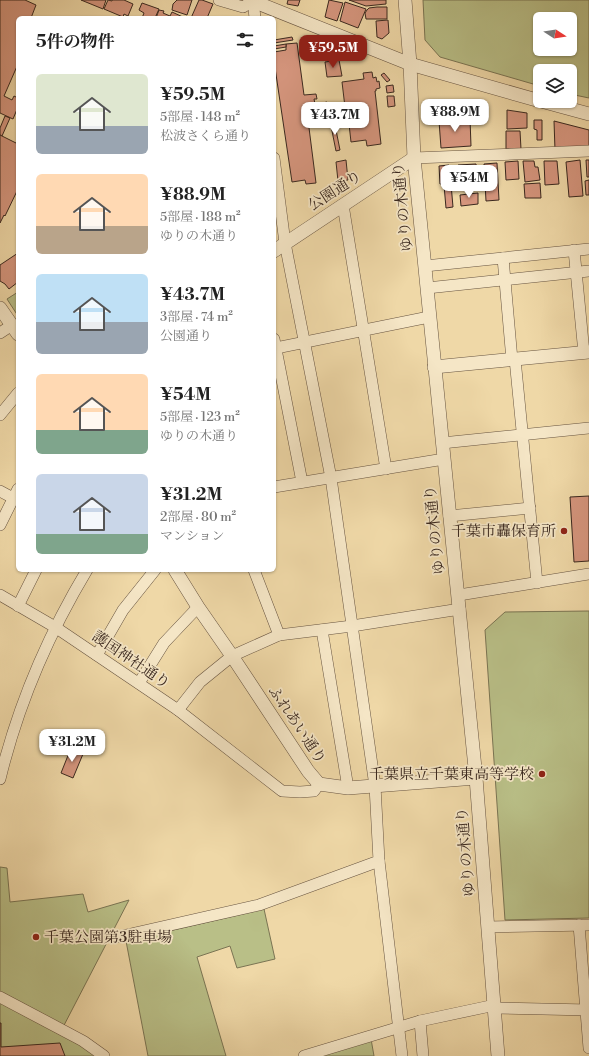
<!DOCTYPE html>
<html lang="ja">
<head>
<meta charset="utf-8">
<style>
	:root { --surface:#fff; --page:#f6f6f6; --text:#222; --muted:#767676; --accent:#8f2418 }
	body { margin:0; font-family:"Libre Bodoni","Noto Serif JP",serif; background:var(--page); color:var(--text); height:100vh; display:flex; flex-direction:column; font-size:15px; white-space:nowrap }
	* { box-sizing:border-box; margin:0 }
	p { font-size:13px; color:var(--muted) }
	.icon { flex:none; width:22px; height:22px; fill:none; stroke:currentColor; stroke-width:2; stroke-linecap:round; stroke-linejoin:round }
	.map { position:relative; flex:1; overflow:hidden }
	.sheet { position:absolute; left:16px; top:16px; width:260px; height:556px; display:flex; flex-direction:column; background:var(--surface); border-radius:6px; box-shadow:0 1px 3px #0004 }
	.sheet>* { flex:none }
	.needle { width:26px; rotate:102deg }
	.buttons { position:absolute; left:533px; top:12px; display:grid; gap:8px }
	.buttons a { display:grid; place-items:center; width:44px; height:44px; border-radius:6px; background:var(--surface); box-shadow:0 1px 3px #0004; font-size:20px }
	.price { position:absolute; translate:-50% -34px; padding:0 9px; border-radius:8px; background:#fff; color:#222; font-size:13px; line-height:26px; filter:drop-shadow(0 1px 2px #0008) }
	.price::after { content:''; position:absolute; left:50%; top:24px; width:12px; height:9px; margin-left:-6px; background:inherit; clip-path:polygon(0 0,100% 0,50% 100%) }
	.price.on { background:var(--accent); color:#fff }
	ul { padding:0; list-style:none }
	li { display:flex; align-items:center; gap:12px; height:100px; padding:0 20px }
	li span { display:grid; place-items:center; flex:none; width:112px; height:80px; border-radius:6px; color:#555 }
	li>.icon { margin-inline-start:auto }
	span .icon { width:48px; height:48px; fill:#fffc; stroke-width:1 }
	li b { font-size:17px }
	h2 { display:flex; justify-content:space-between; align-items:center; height:48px; padding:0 20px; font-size:17px }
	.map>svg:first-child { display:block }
	.green { fill:#b9bf87; stroke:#7a7453; fill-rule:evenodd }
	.building { fill:#d5957d; stroke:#3a281f }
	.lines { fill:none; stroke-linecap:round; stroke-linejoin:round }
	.minor-casing { stroke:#675441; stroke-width:12 }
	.tertiary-casing { stroke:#675441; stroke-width:14 }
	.minor { stroke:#f5e6c6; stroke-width:11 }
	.tertiary { stroke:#f5e6c6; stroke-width:13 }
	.poi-dot { fill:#8f2418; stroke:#f5e6c6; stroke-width:1.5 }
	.labels { text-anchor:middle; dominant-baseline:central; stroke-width:3.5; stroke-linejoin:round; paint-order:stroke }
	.street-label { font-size:15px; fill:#3a281f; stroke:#f5e6c6 }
	.poi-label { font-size:15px; fill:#3a281f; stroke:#f5e6c6; text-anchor:end }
</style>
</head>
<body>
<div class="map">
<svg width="589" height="1056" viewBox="0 0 589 1056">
	<rect width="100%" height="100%" fill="#efd8a7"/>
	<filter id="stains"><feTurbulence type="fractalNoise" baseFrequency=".005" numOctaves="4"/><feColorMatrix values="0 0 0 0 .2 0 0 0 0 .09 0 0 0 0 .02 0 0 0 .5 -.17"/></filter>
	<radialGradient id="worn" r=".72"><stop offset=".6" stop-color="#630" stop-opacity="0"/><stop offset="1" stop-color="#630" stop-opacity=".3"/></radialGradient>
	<!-- green -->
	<g class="green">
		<path d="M423 0H589V98L570 94V71H540V86L440 57 425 40ZM540 19H570V49H540Z"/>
		<polygon points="18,292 18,316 7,299"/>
		<polygon points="589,611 589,918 505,920 485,630 505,612"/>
		<polygon points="0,867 7,868 10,902 83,894 88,912 129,900 60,1033 100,1056 0,1056"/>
		<polygon points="264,909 275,959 237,968 230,946 197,957 226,1056 148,1056 126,941"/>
		<polygon points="371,1039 374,1056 316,1056"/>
	</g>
	<!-- building -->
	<g class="building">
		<polygon points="0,0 25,0 36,5 31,18 18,18 18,64 4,96 12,100 14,96 18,98 18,107 13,119 0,113"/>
		<polygon points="81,0 106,0 103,9"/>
		<polygon points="108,0 112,1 112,0 124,0 133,4 128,16 124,14 123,17 104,9"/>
		<polygon points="177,0 192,0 187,15 172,10 173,4"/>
		<polygon points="199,0 202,0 213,4 207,18 191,18"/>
		<polygon points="288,0 300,0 298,6 287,4"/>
		<polygon points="329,0 343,3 337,21 325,17"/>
		<polygon points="349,0 386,0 386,4 366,6"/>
		<polygon points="345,2 366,9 358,28 340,21"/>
		<polygon points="142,3 159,9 155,18 142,18 144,13 139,10"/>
		<polygon points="377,7 387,7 387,19 366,19 365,13 367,10 369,8"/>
		<polygon points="159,10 164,11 163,13 170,16 172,12 185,18 156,18"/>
		<polygon points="388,20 389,33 382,39 377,37 376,21"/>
		<polygon points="292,37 293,40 274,43 274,40"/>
		<polygon points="297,43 304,95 316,94 317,99 314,99 315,104 308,105 309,112 307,112 316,183 306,184 305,180 292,182 274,61 274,52 286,50 286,44"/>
		<polygon points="286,44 286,47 274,49 274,46"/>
		<polygon points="339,60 342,76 327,77 325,62"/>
		<polygon points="372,72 373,78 376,77 377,82 379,81 380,88 376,89 376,91 375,91 381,144 367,146 366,140 351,142 349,124 347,124 342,82 364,79 363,73"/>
		<polygon points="384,73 390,80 387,82 381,75"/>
		<polygon points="393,85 394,92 387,93 386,86"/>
		<polygon points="387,96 394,96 395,106 388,107"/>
		<polygon points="327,102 330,113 324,114 322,103"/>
		<polygon points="507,110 527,113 527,128 507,129"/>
		<polygon points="5,116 10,118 2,136 0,135 0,128"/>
		<polygon points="470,119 471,146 441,148 439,121"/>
		<polygon points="334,120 340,150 336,151 330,121"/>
		<polygon points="534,120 542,120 542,140 537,140 537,130 534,129"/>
		<polygon points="554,121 589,130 589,148 555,150"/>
		<polygon points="506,131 520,131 521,149 506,149"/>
		<polygon points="0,135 18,144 18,189 5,216 4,215 0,223"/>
		<polygon points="346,160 348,180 338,181 336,162"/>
		<polygon points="580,160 583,196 569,197 566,162"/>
		<polygon points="586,160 589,160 589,177 587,177"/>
		<polygon points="518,161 519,179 506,180 505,162"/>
		<polygon points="523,161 534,161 535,167 538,167 540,180 525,182"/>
		<polygon points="544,161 557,161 559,184 545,185"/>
		<polygon points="497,163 499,200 486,201 484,164"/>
		<polygon points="476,164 478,184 459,187 458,165"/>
		<polygon points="449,165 450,183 440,184 439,166"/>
		<polygon points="589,180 589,195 586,195 585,181"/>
		<polygon points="540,183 541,198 525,198 524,184"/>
		<polygon points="451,184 453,207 446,208 444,185"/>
		<polygon points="478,193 478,204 461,206 460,195"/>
		<polygon points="18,253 18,282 9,289 5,284 0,281 0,265"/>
		<polygon points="589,496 589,561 574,562 570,497"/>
		<polygon points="71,748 83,754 73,778 61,773"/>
		<polygon points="0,1023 1,1023 1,1047 60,1043 65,1056 0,1056"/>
	</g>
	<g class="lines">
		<!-- minor casing -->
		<g class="minor-casing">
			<g id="minor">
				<polyline points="219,0 243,7 253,1"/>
				<polyline points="253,0 255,18"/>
				<polyline points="414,158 589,151"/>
				<polyline points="343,205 386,469"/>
				<polyline points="574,250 584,353"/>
				<polyline points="503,258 512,360"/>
				<polyline points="425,266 589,249"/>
				<polyline points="427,288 589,271"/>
				<polyline points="0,333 12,325"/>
				<polyline points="274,339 302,482"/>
				<polyline points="276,348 429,317"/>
				<polyline points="515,359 537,583"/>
				<polyline points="0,415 18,393"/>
				<polyline points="442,443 589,428"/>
				<polyline points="274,487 444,459"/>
				<polyline points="0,491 13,498"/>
				<polyline points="449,516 530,508"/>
				<polyline points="0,525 18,489"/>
				<polyline points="254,570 279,635"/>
				<polyline points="0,595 55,627 178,710 200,682 232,656 279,635 352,626 460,609"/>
				<polyline points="459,595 589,574"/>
				<polyline points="18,606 36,570"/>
				<polyline points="322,630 348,788"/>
				<polyline points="97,655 123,610 155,570"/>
				<polyline points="139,683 164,643 198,607"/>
				<polyline points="178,710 282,791 300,792 314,791 319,784"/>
				<path d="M0 779C18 705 48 635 87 570"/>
				<polyline points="379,861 402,1056"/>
				<polyline points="579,925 589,1048"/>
				<polyline points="489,927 589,925"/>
				<polyline points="113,938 259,905 379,861 375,786 331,478 285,243 274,158"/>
				<polyline points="0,997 83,1041 104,1056"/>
				<polyline points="495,1008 589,1010"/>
				<polyline points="420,1021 423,1056"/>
				<polyline points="304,1056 420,1021 495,1005"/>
			</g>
		</g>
		<!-- tertiary casing -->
		<g class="tertiary-casing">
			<g id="tertiary">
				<polyline points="250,0 410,64 540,101"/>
				<polyline points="405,0 410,64 414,158 476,778 498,1056"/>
				<polyline points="541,101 589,114"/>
				<polyline points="274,251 414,158"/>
				<polyline points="0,308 18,334"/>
				<polyline points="434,367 589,352"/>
				<polyline points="175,570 198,607 232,656 308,771 319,784 348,788 476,778"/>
			</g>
		</g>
		<!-- minor -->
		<use href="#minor" class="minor"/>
		<!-- tertiary -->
		<use href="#tertiary" class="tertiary"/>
	</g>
	<!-- markers -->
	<g class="poi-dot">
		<circle cx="564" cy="531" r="4"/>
		<circle cx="542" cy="774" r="4"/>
		<circle cx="36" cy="937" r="4"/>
	</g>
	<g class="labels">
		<!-- street labels -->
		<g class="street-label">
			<text transform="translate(335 191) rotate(-33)">公園通り</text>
			<text transform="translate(403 207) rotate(-96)">ゆりの木通り</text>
			<text transform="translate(435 530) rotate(-96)">ゆりの木通り</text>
			<text transform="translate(131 660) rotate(34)">護国神社通り</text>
			<text transform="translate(297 725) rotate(56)">ふれあい通り</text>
			<text transform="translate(466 852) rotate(-95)">ゆりの木通り</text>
		</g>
		<!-- poi labels -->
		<g class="poi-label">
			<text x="556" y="531">千葉市轟保育所</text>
			<text x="534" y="774">千葉県立千葉東高等学校</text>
			<text x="44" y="937" text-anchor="start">千葉公園第3駐車場</text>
		</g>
	</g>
	<rect width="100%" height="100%" filter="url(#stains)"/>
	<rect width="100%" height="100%" fill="url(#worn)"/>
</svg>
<div class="buttons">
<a><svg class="needle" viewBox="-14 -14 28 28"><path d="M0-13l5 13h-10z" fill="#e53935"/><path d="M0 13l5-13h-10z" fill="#767676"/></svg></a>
<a><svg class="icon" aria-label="layers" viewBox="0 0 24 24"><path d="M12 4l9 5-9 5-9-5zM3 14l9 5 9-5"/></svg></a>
</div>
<b class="price on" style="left:333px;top:69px">¥59.5M</b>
<b class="price" style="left:455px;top:133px">¥88.9M</b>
<b class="price" style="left:335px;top:136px">¥43.7M</b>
<b class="price" style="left:469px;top:199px">¥54M</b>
<b class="price" style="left:72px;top:763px">¥31.2M</b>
<section class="sheet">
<h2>5件の物件<svg class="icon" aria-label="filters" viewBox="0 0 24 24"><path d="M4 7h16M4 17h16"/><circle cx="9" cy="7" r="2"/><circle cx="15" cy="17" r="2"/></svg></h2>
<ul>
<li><span style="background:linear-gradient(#dfe7d0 65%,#9aa5b1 0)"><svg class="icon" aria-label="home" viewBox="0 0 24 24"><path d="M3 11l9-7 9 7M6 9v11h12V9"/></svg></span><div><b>¥59.5M</b><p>5部屋 · 148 m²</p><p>松波さくら通り</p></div></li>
<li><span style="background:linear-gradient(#ffd9b3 65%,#b9a48a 0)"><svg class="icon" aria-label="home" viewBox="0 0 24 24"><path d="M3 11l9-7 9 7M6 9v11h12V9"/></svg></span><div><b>¥88.9M</b><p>5部屋 · 188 m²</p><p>ゆりの木通り</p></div></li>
<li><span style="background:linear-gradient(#bfe0f5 60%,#9aa5b1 0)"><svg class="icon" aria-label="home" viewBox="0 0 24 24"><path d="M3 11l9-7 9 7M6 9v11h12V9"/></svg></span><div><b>¥43.7M</b><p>3部屋 · 74 m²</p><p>公園通り</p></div></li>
<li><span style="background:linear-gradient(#ffd9b3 70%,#7fa58c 0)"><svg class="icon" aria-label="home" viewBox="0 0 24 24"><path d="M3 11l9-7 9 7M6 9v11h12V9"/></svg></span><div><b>¥54M</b><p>5部屋 · 123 m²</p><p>ゆりの木通り</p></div></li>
<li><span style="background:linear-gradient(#c9d6e8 75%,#7fa58c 0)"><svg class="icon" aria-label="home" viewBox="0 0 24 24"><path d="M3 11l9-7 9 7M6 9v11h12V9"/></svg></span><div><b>¥31.2M</b><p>2部屋 · 80 m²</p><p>マンション</p></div></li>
</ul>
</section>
</div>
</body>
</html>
